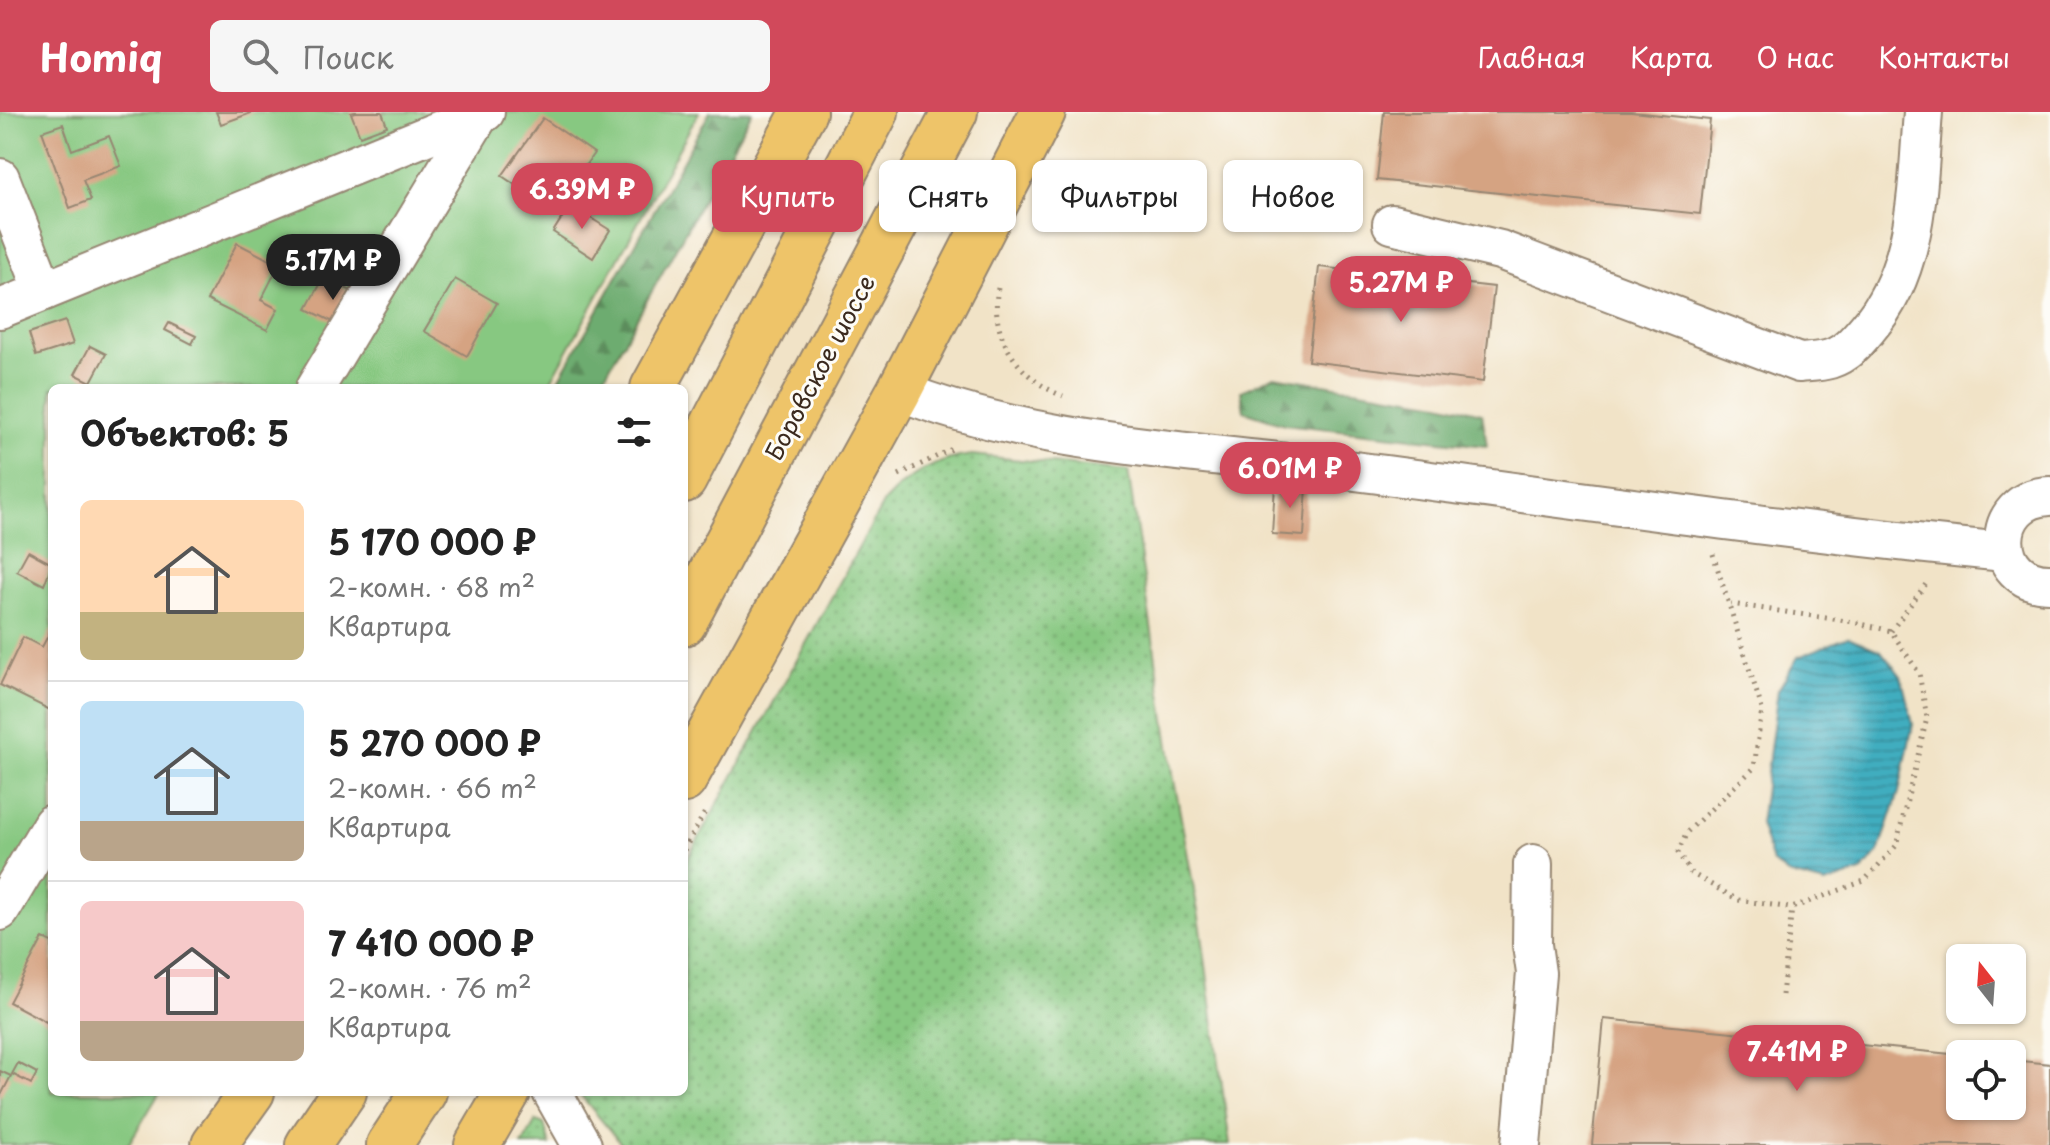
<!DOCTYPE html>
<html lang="ru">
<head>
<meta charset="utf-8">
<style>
	:root { --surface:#fff; --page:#f6f6f6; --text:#222; --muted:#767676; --line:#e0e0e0; --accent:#d1495b }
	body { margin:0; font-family:"Playpen Sans",sans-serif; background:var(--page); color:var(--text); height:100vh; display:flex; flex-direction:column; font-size:30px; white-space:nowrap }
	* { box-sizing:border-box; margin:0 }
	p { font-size:26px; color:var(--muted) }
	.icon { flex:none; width:44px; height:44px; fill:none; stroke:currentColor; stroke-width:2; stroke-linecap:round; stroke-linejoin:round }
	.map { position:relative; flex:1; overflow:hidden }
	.side { position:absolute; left:48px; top:272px; width:640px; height:712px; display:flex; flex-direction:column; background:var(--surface); border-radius:12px; box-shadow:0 2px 6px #0004 }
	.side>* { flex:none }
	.hud { position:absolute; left:712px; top:48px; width:760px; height:72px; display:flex; gap:16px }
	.needle { width:52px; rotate:343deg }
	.controls { position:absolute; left:1946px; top:832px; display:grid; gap:16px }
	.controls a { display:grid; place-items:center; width:80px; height:80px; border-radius:12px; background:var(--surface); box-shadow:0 2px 6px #0004; font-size:40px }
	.price { position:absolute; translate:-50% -68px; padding:0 18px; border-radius:28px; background:var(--accent); color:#fff; font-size:26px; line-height:52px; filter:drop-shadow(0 2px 4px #0008) }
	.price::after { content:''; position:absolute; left:50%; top:48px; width:24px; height:18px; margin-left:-12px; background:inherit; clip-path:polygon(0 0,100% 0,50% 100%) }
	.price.selected { background:#222; color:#fff }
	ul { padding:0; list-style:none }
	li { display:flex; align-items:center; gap:24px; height:200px; padding:0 32px }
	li+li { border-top:2px solid var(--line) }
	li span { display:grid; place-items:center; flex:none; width:224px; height:160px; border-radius:12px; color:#555 }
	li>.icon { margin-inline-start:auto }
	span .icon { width:96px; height:96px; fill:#fffc; stroke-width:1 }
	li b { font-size:34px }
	h2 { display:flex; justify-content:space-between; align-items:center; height:96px; padding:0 32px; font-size:34px }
	.chip { padding:0 28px; border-radius:12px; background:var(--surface); box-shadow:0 2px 6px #0004; font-size:28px; line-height:72px }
	.chip.selected { background:var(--accent); color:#fff }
	header { display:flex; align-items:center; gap:48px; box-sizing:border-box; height:112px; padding:0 40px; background:var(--accent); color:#fff }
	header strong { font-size:38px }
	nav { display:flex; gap:44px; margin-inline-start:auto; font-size:28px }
	.search { width:560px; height:72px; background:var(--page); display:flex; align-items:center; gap:20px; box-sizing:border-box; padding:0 28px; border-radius:12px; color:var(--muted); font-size:30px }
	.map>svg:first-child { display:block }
	.grass { fill:url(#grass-dots); stroke:#617950; stroke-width:2 }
	.forest { fill:url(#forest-firs); stroke:#546b46; stroke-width:2 }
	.green { fill:#87c881; stroke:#617950; stroke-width:2 }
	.water { fill:url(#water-rules); stroke:#3e6c6e; stroke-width:2 }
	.building { fill:#d5a382 }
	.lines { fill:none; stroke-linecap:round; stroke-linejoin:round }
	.minor-casing { stroke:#968672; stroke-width:42 }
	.major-casing { stroke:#968672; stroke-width:48 }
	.path { stroke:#968672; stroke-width:5; stroke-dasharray:2 6; stroke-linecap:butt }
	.minor { stroke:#fff; stroke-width:38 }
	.major { stroke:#eec469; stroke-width:44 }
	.labels { text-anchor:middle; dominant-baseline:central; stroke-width:6; stroke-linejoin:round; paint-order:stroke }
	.street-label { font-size:24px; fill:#3b2a1e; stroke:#fdfcf7 }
</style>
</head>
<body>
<header>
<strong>Homiq</strong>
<div class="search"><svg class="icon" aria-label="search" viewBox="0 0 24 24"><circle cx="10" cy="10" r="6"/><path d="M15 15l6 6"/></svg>Поиск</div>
<nav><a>Главная</a><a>Карта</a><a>О нас</a><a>Контакты</a></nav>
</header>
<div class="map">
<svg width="2050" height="1033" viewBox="0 0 2050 1033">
	<defs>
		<pattern id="grass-dots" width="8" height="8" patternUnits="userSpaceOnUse" patternTransform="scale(2)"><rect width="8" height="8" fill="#87c881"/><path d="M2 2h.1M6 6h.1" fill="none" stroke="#70a369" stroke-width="1.8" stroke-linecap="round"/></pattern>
		<pattern id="forest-firs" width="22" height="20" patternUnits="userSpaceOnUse" patternTransform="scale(2)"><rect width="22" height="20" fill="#6dac6f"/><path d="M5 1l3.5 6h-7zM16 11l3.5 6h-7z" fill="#5b8c5b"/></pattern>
		<pattern id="water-rules" width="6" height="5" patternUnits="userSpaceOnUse" patternTransform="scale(2)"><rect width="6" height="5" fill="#41adbf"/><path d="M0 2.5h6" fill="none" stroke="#388d9b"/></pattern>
	</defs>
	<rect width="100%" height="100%" fill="#fdfcf7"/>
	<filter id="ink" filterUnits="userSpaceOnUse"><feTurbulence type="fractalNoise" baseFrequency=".0125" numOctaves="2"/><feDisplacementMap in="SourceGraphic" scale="16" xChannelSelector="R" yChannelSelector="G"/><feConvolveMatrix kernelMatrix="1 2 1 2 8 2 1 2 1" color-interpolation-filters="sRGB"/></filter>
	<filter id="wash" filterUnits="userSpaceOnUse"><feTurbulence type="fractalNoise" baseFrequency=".006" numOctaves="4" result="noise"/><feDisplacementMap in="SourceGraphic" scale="32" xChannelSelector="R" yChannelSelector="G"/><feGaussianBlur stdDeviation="1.8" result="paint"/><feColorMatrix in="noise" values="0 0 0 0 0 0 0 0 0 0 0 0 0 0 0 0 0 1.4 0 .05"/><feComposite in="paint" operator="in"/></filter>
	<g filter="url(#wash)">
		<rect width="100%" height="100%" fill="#f1e3c7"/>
		<!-- grass -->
		<g class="grass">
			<path d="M972 343 1128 359 1174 668 1201 816 1230 1033H622L578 980H684V753L884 390C907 364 936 347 972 343Z"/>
			<polygon points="536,1009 544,1012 550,1033 522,1033"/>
		</g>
		<!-- forest -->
		<g class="forest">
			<polygon points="710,0 752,0 598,276 554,276"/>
			<polygon points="1274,264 1440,291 1482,301 1487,334 1284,312 1244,299 1241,279"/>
		</g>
		<!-- green -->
		<polygon class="green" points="0,0 699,0 547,276 52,276 52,980 160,980 128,1033 0,1033"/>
		<!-- water -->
		<polygon class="water" points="1848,525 1881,539 1901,564 1913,612 1899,680 1879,740 1861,760 1825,772 1788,762 1772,750 1760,712 1778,578 1798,545"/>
		<g id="blocks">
			<!-- building -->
			<g class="building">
				<polygon points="216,0 254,0 221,12"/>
				<polygon points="355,0 382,0 387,14 360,24 351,1"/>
				<polygon points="1384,0 1631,0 1710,8 1700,102 1377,68"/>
				<polygon points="543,6 594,41 554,99 502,64"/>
				<polygon points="63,12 72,38 109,24 121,54 83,68 91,88 70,96 42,19"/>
				<polygon points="570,93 610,118 593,146 553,120"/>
				<polygon points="374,127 387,133 379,149 366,143"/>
				<polygon points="237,131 279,153 261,188 278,197 267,218 207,188"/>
				<polygon points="1319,155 1494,175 1483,270 1308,249"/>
				<polygon points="324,165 359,183 343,215 307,197"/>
				<polygon points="455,167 497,191 467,244 424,219"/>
				<polygon points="65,209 73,232 36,244 29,221"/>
				<polygon points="169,211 196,224 192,232 165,218"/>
				<polygon points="90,234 106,242 91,270 75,262"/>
				<polygon points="1275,373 1307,375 1304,424 1272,422"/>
				<polygon points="28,439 52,452 44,473 17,459"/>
				<polygon points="52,516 52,599 0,573 23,525 42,535"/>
				<polygon points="43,826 52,830 52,913 9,890"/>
				<polygon points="1604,907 1960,943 1960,994 2012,994 2012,948 2050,952 2050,1033 1592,1033"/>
				<polygon points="18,951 37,961 31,972 12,962"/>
				<polygon points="0,959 11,964 0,985"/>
			</g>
		</g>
	</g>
	<g filter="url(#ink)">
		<use href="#blocks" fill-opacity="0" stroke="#968672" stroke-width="2"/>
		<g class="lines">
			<!-- minor casing -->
			<g class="minor-casing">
				<g id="minor">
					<polyline points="0,66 44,179"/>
					<path d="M1392 112 1500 138 1799 251C1809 250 1820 250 1830 247 1846 242 1857 229 1867 217 1919 157 1917 75 1923 0"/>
					<polyline points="0,197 485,0"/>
					<polyline points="315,276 480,2"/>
					<path d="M899 279C1040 334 1191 338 1339 357 1561 385 1783 419 2005 440"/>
					<path d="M2050 384C1988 386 1990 472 2050 471"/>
					<polyline points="0,799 52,712"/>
					<polyline points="552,980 582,1033"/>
					<polyline points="1521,1033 1536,861 1532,833 1533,752"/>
				</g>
			</g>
			<!-- major casing -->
			<g class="major-casing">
				<g id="major">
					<polyline points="653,276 804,0"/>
					<polyline points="684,368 876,0"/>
					<polyline points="684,511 955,0"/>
					<polyline points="684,668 899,279 1043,0"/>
					<polyline points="214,1033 252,980"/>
					<polyline points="308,1033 344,980"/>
					<polyline points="389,1033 424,980"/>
					<polyline points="477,1033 508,980"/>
				</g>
			</g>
			<!-- path -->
			<g class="path">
				<path d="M998 176C989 224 1019 267 1063 284"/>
				<polyline points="899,363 954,336"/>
				<polyline points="1713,442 1762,597 1754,656 1687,720 1678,741 1691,761 1738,788 1792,796 1864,769 1896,734 1927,606 1919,561 1891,519 1853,510 1731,492"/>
				<polyline points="1891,519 1929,468"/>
				<polyline points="684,738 705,700"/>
				<polyline points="1782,883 1792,796"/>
			</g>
			<!-- minor -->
			<use href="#minor" class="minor"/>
			<!-- major -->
			<use href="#major" class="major"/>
		</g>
	</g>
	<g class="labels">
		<!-- street labels -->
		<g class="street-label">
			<text transform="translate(819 255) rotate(-62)">Боровское шоссе</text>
		</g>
	</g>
</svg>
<div class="controls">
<a><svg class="needle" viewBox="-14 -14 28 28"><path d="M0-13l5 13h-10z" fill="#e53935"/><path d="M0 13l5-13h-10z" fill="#767676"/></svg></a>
<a><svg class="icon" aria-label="locate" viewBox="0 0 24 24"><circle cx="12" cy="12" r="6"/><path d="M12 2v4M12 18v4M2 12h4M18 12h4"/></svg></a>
</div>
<b class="price" style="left:582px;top:119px">6.39M ₽</b>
<b class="price selected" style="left:333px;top:190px">5.17M ₽</b>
<b class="price" style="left:1401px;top:212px">5.27M ₽</b>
<b class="price" style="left:1290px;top:398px">6.01M ₽</b>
<b class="price" style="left:1797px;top:981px">7.41M ₽</b>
<div class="hud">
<a class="chip selected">Купить</a>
<a class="chip">Снять</a>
<a class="chip">Фильтры</a>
<a class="chip">Новое</a>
</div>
<section class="side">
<h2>Объектов: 5<svg class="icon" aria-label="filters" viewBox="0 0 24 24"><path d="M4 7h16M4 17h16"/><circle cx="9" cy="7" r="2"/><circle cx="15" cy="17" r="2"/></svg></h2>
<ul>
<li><span style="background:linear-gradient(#ffd9b3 70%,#c2b280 0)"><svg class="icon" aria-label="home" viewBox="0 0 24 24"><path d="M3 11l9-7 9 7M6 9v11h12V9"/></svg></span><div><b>5 170 000 ₽</b><p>2-комн. · 68 m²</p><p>Квартира</p></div></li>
<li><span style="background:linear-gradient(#bfe0f5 75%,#b9a48a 0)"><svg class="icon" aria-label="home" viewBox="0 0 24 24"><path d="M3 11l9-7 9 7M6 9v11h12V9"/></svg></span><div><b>5 270 000 ₽</b><p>2-комн. · 66 m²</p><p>Квартира</p></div></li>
<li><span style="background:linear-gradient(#f6c9c9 75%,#b9a48a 0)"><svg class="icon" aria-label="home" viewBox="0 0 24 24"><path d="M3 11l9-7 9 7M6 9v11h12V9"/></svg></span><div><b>7 410 000 ₽</b><p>2-комн. · 76 m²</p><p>Квартира</p></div></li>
</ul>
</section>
</div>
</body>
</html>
